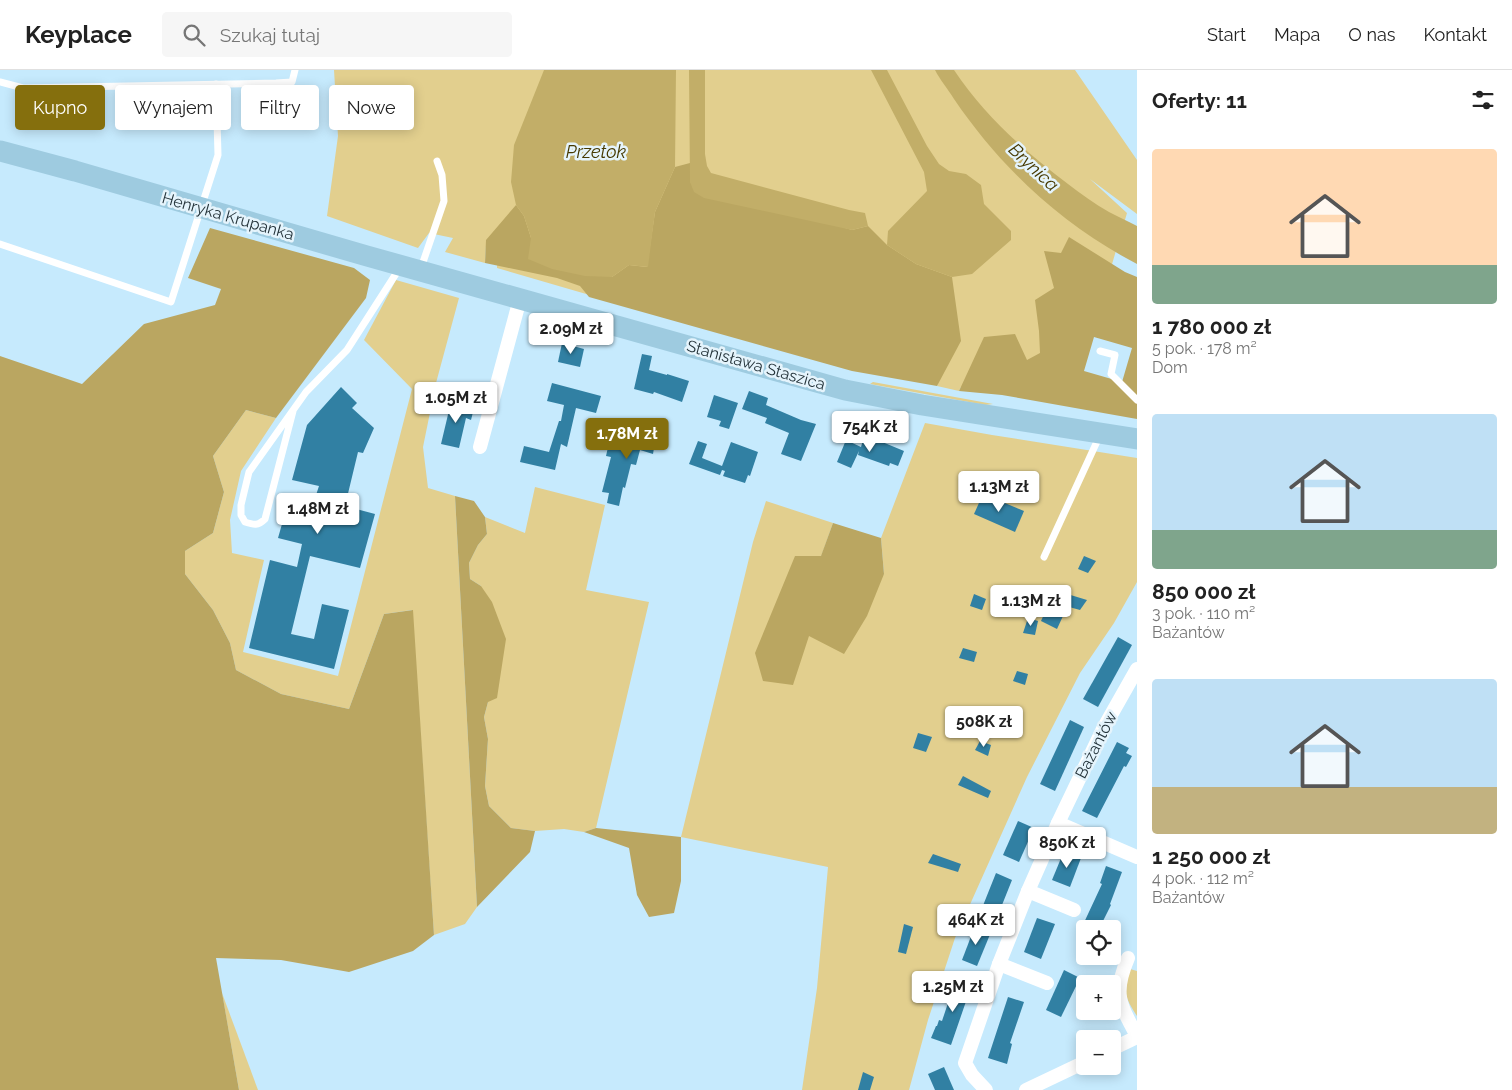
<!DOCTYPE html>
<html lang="pl">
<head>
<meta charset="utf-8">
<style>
	:root { --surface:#fff; --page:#f6f6f6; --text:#222; --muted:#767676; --line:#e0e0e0; --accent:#856f0d }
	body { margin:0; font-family:Raleway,sans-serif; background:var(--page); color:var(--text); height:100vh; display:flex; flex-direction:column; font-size:19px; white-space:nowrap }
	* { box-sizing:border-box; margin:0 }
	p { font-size:16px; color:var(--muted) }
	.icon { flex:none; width:28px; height:28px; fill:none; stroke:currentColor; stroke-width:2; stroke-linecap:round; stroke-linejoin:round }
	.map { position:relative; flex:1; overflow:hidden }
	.drawer { display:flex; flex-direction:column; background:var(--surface); width:375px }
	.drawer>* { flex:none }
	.banner { position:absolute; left:15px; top:15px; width:475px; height:45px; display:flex; gap:10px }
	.fabs { position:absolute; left:1076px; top:850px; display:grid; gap:10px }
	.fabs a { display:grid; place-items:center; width:45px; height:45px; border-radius:5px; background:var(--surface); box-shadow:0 2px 12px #0003; font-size:25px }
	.price { position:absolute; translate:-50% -42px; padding:0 11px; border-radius:5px; background:#fff; color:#222; font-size:16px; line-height:32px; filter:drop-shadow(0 1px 2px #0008) }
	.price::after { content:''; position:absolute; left:50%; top:30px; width:15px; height:11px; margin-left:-8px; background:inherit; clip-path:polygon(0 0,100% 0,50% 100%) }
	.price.current { background:var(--accent); color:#fff }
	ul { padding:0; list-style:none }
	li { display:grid; align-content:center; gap:10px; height:265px; padding:0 15px }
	li span { display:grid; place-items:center; height:155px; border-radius:5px; color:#555 }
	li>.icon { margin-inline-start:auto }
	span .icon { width:90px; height:90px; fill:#fffc; stroke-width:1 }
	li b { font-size:21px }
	h2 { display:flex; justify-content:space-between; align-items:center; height:60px; padding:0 15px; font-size:21px }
	.tag { padding:0 18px; border-radius:5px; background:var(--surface); box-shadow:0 2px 12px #0003; font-size:18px; line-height:45px }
	.tag.current { background:var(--accent); color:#fff }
	header { display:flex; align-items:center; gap:30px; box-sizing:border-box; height:70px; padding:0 25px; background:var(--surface); border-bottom:1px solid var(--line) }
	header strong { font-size:24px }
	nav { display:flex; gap:28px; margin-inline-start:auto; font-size:18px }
	.search { width:350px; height:45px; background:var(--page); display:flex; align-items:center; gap:12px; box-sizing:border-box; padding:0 18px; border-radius:5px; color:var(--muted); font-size:19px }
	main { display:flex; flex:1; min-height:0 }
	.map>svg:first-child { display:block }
	.green { fill:#e2cf8e }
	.forest { fill:#baa661; fill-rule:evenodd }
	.water { fill:#c2ae68 }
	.building { fill:#3180a3 }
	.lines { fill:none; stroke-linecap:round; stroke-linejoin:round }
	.service { stroke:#fff; stroke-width:7 }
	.minor { stroke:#fff; stroke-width:14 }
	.primary { stroke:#9ecbe0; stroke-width:21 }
	.labels { text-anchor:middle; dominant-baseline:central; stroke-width:5; stroke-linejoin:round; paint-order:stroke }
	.street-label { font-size:16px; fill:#24333a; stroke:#e5f4fc }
	.water-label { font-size:18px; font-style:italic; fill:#463900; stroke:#e5f4fc }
</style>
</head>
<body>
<header>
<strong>Keyplace</strong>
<div class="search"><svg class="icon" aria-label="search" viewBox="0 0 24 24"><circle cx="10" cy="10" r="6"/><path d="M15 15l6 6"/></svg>Szukaj tutaj</div>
<nav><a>Start</a><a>Mapa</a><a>O nas</a><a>Kontakt</a></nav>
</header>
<main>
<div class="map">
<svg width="1137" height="1020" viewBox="0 0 1137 1020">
	<rect width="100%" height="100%" fill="#c6eafd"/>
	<!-- green -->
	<g class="green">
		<polygon points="334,0 1075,0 1137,90 1137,144 1090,109 1127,143 1079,307 961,317 959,321 937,316 938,314 593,226 497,198 497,178 486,176 485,193 445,182 453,168 429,163 418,178 327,146 338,66"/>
		<polygon points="396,210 459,228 436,313 423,377 428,418 455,426 477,837 465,854 434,865 412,540 384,544 349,639 281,624 236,600 230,573 213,540 185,504 185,481 213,463 224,422 213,386 246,340 276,348 241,401 230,450 232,483 264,490 243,582 338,606 412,319 364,270"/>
		<polygon points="873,312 993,334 985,335 870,314"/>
		<polygon points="925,353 992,365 1137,388 1137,512 1114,553 1080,603 1027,707 955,868 928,950 909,1020 802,1020 817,918 828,797 681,767 753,472 766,431 833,453 821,487 809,566 884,504 881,468"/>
		<polygon points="535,417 605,435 586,520 649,532 596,758 584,762 564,759 535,761 511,758 489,736 485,716 488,669 484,647 488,632 481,516 470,509 469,493 478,475 487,464 485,447 525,463"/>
		<path d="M1130 899 1137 901V946C1124 926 1123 922 1130 899Z"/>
		<polygon points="222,923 258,1020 239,1020"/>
	</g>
	<!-- forest -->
	<g class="forest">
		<polygon points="690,93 690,112 852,160 868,156 887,175 916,194 952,207 961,271 937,316 852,301 589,227 580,216 557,208 485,193 486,170 516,135 524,146 531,168 612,207 629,195 647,197 655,142 675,97"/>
		<polygon points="210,158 354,198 370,210 366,228 276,348 246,340 213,386 224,422 213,463 185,481 185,504 213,540 230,573 236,600 281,624 349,639 384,544 413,540 434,865 413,881 349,902 281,890 216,888 239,1020 0,1020 0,286 82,314 144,254 215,235 221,219 188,208"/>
		<path d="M1069 167 1125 202 1137 207V349L1002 325 959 321 984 267 1015 264 1027 290 1040 283 1039 261 1035 230 1054 218 1044 181 1061 183ZM1094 267 1132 278 1122 312 1084 301Z"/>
		<polygon points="455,426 474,431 485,447 487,464 478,475 469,493 470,509 481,516 492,532 506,569 497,628 488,632 484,647 488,669 485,716 489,736 511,758 535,761 530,782 477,837"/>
		<polygon points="833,453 881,468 884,504 867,546 844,584 809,566 793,615 763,611 755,583 795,486 821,486"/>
		<polygon points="596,758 681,767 681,811 674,843 649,847 637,825 629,778 584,762"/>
	</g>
	<!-- water -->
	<g class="water">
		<polygon points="544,0 676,0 675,97 655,142 648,197 629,195 612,207 585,206 552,199 528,189 531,168 524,146 516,135 511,112 514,75"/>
		<polygon points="689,0 705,0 705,84 707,96 711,103 849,140 865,143 868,156 852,160 704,128 694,122 690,112"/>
		<polygon points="871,0 887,0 927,76 939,94 949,101 966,104 981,115 984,134 1011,161 1011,170 972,204 952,207 916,194 887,175 888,161 927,121 924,102"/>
		<path d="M935 0H954C984 45 1025 82 1068 114 1081 124 1095 134 1109 142 1118 147 1128 151 1137 156V194C1062 155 1001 98 954 29 948 19 940 10 935 0Z"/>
	</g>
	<!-- building -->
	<g class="building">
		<polygon points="562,273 584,279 580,297 558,292"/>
		<polygon points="642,284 652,286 649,300 667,305 667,304 689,311 682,332 654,322 653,324 634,319"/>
		<polygon points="552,313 601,326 596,343 576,338 567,377 561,374 555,400 520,392 524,376 549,382 559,351 561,351 564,335 547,331"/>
		<polygon points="341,317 357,333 352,338 374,358 363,383 358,382 345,436 375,444 360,498 310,486 291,564 314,569 322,534 349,540 334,599 249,578 270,490 297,497 302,474 278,468 284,447 288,445 299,448 304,445 311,446 315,428 319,416 292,410 307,355"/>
		<polygon points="749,321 768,328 766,335 801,350 816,354 801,391 781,384 789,363 765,353 767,348 742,339"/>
		<polygon points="714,325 738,333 729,359 719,356 721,351 707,347"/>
		<polygon points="451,332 474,338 471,350 466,348 459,378 441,374"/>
		<polygon points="627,357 645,361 663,360 657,378 654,378 653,384 640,380 636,395 631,394 625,418 623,417 619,436 607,433 609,423 602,422 611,387 606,386 609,373 622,376"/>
		<polygon points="864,367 875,369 904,381 898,396 890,393 889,396 858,385 859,381 851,398 837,392 846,370 861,377"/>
		<polygon points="698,371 707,374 702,388 722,396 731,372 758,382 750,406 748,405 745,413 723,406 725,401 722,400 720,405 689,394"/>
		<polygon points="983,424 1024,441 1015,462 974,444"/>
		<polygon points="1084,486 1096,491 1088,503 1078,499"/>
		<polygon points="1064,523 1087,530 1080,540 1062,535"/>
		<polygon points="974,524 986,529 982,540 970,536"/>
		<polygon points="1046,540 1063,546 1057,559 1041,551"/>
		<polygon points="1028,548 1038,551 1035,565 1023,563"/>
		<polygon points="1118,567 1132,575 1098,637 1083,629"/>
		<polygon points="963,578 977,582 974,592 959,588"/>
		<polygon points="1017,601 1028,604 1025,615 1013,611"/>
		<polygon points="1070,650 1084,657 1055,721 1040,714"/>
		<polygon points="918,663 932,667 926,682 913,678"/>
		<polygon points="980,671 991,675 988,686 975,680"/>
		<polygon points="1117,672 1129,678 1126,683 1132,686 1126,697 1124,696 1097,748 1082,741"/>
		<polygon points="963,706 991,721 988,728 958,715"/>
		<polygon points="1018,751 1034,758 1019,792 1003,785"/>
		<polygon points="1064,781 1081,788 1070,817 1052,810"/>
		<polygon points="933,784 961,794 958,802 928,793"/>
		<polygon points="1106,796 1122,802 1110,834 1111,835 1099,859 1081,859 1102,814 1100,813"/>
		<polygon points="996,803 1012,810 1000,840 999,840 997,844 982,838"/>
		<polygon points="1037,848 1055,854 1041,889 1024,882"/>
		<polygon points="904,854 913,857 906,884 898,882"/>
		<polygon points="975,856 991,862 977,896 962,890"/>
		<polygon points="1064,900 1080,908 1061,947 1046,940"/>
		<polygon points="956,909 972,914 951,975 931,968 936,956 937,956 939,950 942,951"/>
		<polygon points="1008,927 1024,932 1010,973 1012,974 1007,994 988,988"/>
		<polygon points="944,997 954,1020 935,1020 928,1004"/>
		<polygon points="863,1002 874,1007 870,1020 858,1020"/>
	</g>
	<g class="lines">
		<!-- service -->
		<g class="service">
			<polyline points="0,12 23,18 276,13 292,12 295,0"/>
			<polyline points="0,174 171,232 218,85 216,14"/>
			<polyline points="421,198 444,131 442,105 437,91"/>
			<polyline points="1100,281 1115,285 1111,304 1137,330"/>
			<path d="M293 341 265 449C258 456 254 455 245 452L241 445V435L249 402 306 322 347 280 399 199"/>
			<polyline points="1044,487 1100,365"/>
		</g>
		<!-- minor -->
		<g class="minor">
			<polyline points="480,377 520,229"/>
			<polyline points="1058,753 1137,787"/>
			<polyline points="1028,821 1074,840"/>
			<path d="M1128 888C1113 923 1119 933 1137 966"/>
			<polyline points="999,894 1047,913"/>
			<polyline points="1112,979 1137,967"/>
			<polyline points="986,1020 972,1005 965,993 999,894 1028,821 1058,753 1103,659 1137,599"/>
			<polyline points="1026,1020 1085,992"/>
		</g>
		<!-- primary -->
		<polyline class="primary" points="0,81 75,101 367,186 845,320 922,335 1137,369"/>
	</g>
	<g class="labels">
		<!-- street labels -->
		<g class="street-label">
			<text transform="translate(228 146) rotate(16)">Henryka Krupanka</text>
			<text transform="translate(756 295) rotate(16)">Stanisława Staszica</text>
			<text transform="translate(1096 675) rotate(-63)">Bażantów</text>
		</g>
		<!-- water labels -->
		<g class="water-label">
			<text x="596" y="81">Przetok</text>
			<text transform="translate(1034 97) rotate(43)">Brynica</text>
		</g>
	</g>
</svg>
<div class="fabs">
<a><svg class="icon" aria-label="locate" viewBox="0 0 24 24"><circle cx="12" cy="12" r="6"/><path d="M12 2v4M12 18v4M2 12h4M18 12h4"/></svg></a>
<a>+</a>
<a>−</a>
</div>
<b class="price" style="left:571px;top:285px">2.09M zł</b>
<b class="price" style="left:456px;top:354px">1.05M zł</b>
<b class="price" style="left:870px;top:383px">754K zł</b>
<b class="price current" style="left:627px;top:390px">1.78M zł</b>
<b class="price" style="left:999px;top:443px">1.13M zł</b>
<b class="price" style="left:318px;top:465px">1.48M zł</b>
<b class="price" style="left:1031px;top:557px">1.13M zł</b>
<b class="price" style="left:984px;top:678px">508K zł</b>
<b class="price" style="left:1067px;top:799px">850K zł</b>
<b class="price" style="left:976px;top:876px">464K zł</b>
<b class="price" style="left:953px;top:943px">1.25M zł</b>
<div class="banner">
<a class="tag current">Kupno</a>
<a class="tag">Wynajem</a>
<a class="tag">Filtry</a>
<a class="tag">Nowe</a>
</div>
</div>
<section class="drawer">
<h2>Oferty: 11<svg class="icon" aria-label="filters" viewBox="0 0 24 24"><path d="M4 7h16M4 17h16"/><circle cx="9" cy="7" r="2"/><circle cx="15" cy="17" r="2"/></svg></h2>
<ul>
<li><span style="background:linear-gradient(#ffd9b3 75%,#7fa58c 0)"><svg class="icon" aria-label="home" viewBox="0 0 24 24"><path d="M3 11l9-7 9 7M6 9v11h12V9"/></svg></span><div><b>1 780 000 zł</b><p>5 pok. · 178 m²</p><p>Dom</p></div></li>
<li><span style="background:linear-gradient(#bfe0f5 75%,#7fa58c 0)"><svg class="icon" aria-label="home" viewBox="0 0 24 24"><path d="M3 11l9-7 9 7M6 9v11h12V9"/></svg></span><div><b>850 000 zł</b><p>3 pok. · 110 m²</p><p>Bażantów</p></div></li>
<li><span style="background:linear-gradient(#bfe0f5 70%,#c2b280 0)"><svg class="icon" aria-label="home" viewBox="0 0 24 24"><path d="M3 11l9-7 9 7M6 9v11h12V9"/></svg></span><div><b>1 250 000 zł</b><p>4 pok. · 112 m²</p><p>Bażantów</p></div></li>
</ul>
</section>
</main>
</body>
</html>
